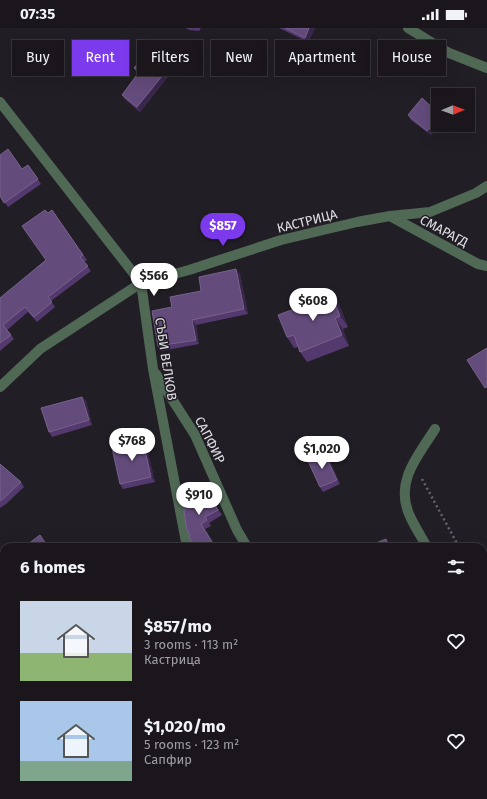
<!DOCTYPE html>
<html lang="en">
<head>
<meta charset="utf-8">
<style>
	:root { --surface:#1a161c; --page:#272329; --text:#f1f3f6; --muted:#9f9fa3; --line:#38353b; --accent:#7c3aed }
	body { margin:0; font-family:"Fira Sans",sans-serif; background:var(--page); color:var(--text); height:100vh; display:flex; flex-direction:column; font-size:15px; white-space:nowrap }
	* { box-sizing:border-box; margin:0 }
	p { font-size:13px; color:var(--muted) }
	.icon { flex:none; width:22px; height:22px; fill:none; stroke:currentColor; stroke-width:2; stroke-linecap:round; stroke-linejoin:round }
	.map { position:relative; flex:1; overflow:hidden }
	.sheet { position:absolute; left:0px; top:515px; width:487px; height:256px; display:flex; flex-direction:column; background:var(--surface); border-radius:12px 12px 0 0; box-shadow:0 4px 16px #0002,0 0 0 1px var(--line) }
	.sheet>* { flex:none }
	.guide { position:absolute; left:12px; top:12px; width:463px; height:36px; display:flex; gap:8px }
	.needle { width:26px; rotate:89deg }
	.controls { position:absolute; left:431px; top:60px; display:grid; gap:8px }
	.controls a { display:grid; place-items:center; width:44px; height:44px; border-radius:0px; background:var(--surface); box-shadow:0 4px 16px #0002,0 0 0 1px var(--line); font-size:20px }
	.price { position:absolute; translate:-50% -34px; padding:0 9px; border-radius:14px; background:#fff; color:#222; font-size:13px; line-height:26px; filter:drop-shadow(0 1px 2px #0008) }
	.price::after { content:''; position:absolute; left:50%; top:24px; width:12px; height:9px; margin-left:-6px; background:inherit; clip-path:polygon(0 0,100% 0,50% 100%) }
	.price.selected { background:var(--accent); color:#fff }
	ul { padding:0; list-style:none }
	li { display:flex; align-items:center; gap:12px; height:100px; padding:0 20px }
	li span { display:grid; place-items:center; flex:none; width:112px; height:80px; border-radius:0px; color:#555 }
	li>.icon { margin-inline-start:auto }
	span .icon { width:48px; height:48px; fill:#fffc; stroke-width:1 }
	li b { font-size:17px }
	h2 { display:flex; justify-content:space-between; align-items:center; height:48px; padding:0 20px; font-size:17px }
	.chip { padding:0 14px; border-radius:0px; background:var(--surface); box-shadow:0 4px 16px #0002,0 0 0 1px var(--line); font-size:14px; line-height:36px }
	.chip.selected { background:var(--accent); color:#fff }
	.status { display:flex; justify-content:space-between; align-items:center; height:28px; padding:0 20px; background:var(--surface); direction:ltr }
	.status svg { height:11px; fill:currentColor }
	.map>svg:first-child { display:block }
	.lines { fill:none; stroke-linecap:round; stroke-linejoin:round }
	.path { stroke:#66636a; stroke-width:2.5; stroke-dasharray:2 3; stroke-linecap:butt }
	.minor { stroke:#506955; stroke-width:10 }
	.wall { fill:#54396e }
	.shaded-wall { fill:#39274c }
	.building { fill:#634b7b; stroke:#77628b }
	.labels { text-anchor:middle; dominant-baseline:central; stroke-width:3; stroke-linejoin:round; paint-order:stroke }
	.street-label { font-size:13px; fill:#e1dfe4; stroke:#221e26 }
</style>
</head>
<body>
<div class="status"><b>07:35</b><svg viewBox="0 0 49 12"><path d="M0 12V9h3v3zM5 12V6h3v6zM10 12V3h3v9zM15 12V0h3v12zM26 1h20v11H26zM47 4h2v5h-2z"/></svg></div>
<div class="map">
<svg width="487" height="771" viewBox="0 0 487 771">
	<rect width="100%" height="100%" fill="#221e26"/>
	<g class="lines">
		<!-- path -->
		<polyline class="path" points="422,451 459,519"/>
		<!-- minor -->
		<g class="minor">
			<polyline points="408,0 449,25 487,40"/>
			<polyline points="0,74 141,255 153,341 187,519"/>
			<polyline points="390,188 478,236 487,238"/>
			<polyline points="156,346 195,407 237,502 247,519"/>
			<polyline points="0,359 40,321 141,255 189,242 281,212 357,194 390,188 430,184 476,165 487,158"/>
			<path d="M427 519C421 508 414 498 409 486 395 453 418 428 435 401"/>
			<polyline points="483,567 487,567"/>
			<polyline points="0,599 4,605"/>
			<polyline points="249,767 250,771"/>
			<polyline points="350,767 350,771"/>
			<polyline points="100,771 110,767"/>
		</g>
	</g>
	<!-- wall -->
	<g class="wall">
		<polygon points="186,0 201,0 199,3 189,2"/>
		<polygon points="279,0 315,0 308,14"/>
		<polygon points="134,40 167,42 170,46 140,84 125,71 122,67 138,46"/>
		<polygon points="408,87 438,97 440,97 431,107 411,92"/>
		<polygon points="28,137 41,156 8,179 0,168 22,141"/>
		<polygon points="52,182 87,232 84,234 91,243 51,273 55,279 37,294 28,284 7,302 14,311 0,323 0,270 46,232 48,185"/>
		<polygon points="240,246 248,286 196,297 199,316 161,323 158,318 172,279 201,263"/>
		<polygon points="330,263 338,274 348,299 343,301 349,318 307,334 300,324 298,319 294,320 287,309 308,276"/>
		<polygon points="82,369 86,373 92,397 52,409 49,404"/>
		<polygon points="146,417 155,454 123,461 120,456"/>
		<polygon points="328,429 340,456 323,464 320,459"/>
		<polygon points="0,436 21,454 24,459 6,476 0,480"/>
		<polygon points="203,457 222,487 209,495 211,498 205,501 216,519 191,519 193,516 185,483 188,471"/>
		<polygon points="4,767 29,767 31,770 29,771 0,771"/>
	</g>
	<!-- shaded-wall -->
	<g class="shaded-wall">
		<polygon points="309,0 315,0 308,14 305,10"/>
		<polygon points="167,42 170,46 140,84 137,79"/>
		<polygon points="438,91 438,97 440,97 431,107 427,103"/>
		<polygon points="236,241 240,246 248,286 244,281"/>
		<polygon points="330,263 338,274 348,299 340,288"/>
		<polygon points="335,290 343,301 349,318 342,307"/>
		<polygon points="192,292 196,297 199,316 196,312"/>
		<polygon points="82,369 86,373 92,397 89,392"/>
		<polygon points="143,413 146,417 155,454 151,449"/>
		<polygon points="324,424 328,429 340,456 337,452"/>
		<polygon points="203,457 207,462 222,487 218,482"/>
		<polygon points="201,496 205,501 216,519 215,519"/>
		<polygon points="386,511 389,516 391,519 389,519"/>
		<rect x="444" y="767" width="3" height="4"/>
	</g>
	<!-- building -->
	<g class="building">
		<polygon points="285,0 309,0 305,10"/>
		<polygon points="146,25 167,42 137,79 122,67 139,44 134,40"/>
		<polygon points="422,70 438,85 438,91 427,103 408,87"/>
		<polygon points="8,121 22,141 28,137 38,151 4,175 0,168 0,127"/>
		<polygon points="45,182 48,185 52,182 83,227 80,229 88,238 48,269 52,274 34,289 25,279 3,297 11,307 0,315 0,270 46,232 22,198"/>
		<polygon points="236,241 244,281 192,292 196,312 158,318 152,283 172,279 170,269 201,263 199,249"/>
		<polygon points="330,263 340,288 335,290 342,307 300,324 294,307 287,309 278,287 308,276 307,272"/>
		<polygon points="487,320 487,359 485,360 467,332"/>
		<polygon points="82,369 89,392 49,404 41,380"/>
		<polygon points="143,413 151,449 120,456 112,420"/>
		<polygon points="324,424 337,452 320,459 307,431"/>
		<polygon points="0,436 21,454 3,471 0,473"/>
		<polygon points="203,457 218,482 205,489 207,492 201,496 215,519 191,519 190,518 193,516 189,509 190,507 187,502 184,483 185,483 182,474 188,471 186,467"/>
		<polygon points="40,507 48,519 24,519"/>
		<polygon points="386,511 389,519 366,519"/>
		<polygon points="4,731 4,767 24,767 15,771 0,771 0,733"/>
		<polygon points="204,767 240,767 241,770 246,771 206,771"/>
		<polygon points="252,767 292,767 294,771 247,771"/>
		<rect x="411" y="767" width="33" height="4"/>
	</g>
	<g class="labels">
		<!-- street labels -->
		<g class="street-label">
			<text transform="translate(307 193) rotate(-14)">КАСТРИЦА</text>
			<text transform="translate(444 203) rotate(28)">СМАРАГД</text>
			<text transform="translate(166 331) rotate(81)">СЪБИ ВЕЛКОВ</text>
			<text transform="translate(210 412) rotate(63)">САПФИР</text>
		</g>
	</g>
</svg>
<div class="controls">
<a><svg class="needle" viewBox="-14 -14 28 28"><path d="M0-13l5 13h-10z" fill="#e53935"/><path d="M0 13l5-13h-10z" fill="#9f9fa3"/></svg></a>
</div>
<b class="price selected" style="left:223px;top:219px">$857</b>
<b class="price" style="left:154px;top:269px">$566</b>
<b class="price" style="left:313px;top:294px">$608</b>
<b class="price" style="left:132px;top:434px">$768</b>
<b class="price" style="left:322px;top:442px">$1,020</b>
<b class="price" style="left:199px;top:488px">$910</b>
<div class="guide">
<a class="chip">Buy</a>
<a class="chip selected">Rent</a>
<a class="chip">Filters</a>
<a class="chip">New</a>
<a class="chip">Apartment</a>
<a class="chip">House</a>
</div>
<section class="sheet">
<h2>6 homes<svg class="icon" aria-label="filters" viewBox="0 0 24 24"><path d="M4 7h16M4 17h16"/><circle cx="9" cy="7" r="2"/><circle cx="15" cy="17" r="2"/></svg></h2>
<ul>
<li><span style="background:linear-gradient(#c9d6e8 65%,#8fb573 0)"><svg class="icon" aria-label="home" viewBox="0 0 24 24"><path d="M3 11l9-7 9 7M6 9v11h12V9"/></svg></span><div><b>$857/mo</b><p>3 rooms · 113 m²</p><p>Кастрица</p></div><svg class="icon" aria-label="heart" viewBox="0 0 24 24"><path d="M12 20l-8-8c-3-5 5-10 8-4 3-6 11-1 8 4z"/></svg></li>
<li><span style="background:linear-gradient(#a9c7e8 75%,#7fa58c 0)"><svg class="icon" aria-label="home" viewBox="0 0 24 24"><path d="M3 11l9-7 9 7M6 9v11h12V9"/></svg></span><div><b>$1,020/mo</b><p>5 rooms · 123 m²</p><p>Сапфир</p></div><svg class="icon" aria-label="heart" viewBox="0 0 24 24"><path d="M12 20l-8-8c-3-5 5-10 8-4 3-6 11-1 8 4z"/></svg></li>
</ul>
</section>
</div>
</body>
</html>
